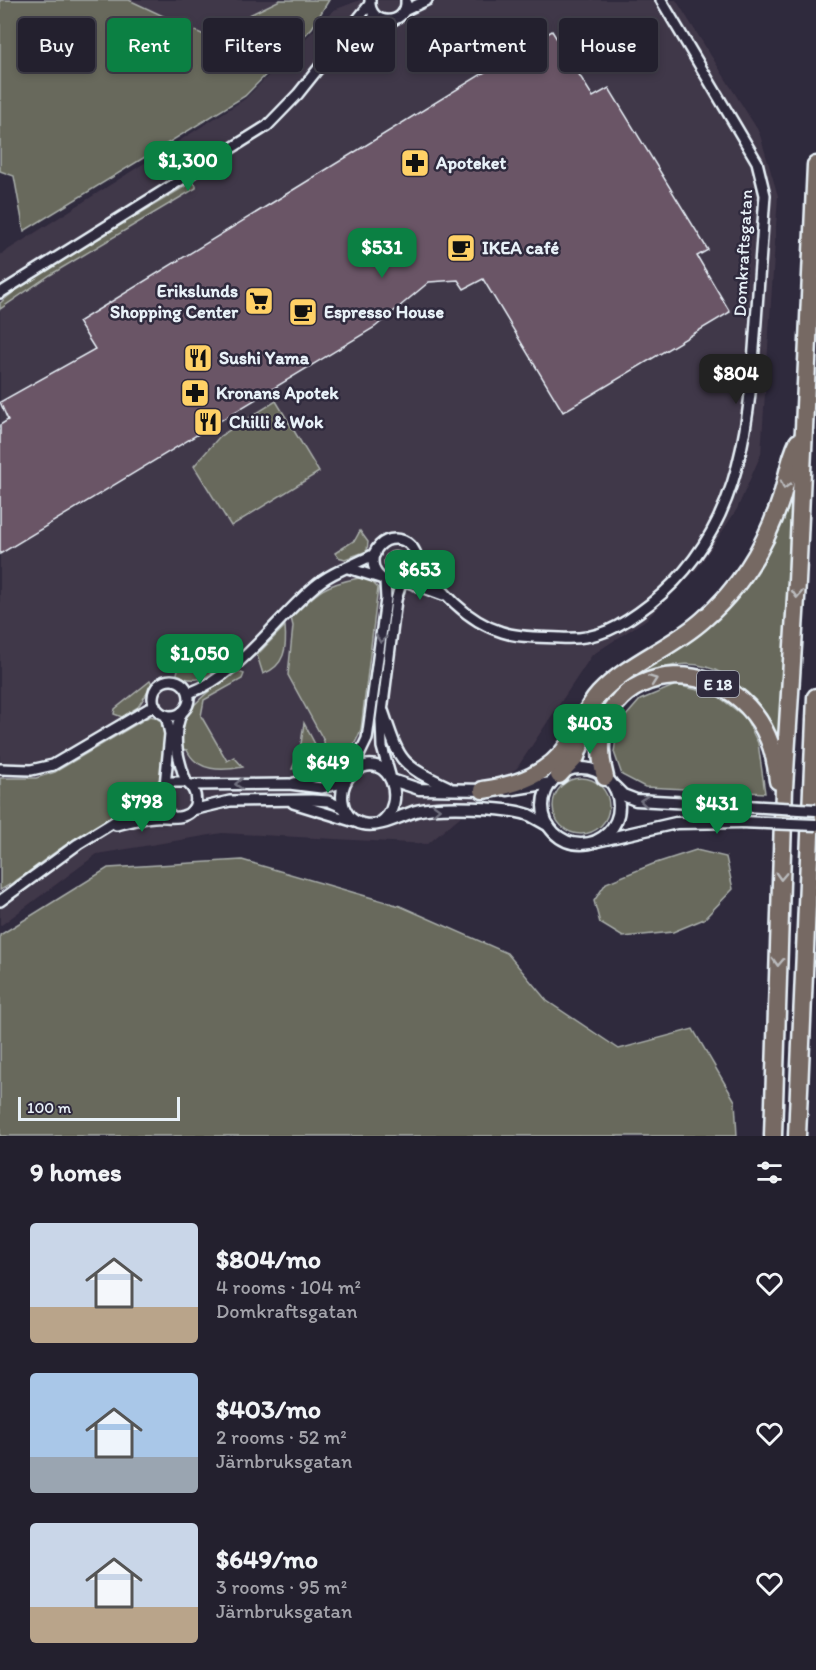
<!DOCTYPE html>
<html lang="en">
<head>
<meta charset="utf-8">
<style>
	:root { --surface:#23202e; --page:#2f2d3a; --text:#f1f3f6; --muted:#a3a3aa; --line:#403e4a; --accent:#0b8043 }
	body { margin:0; font-family:Itim,sans-serif; background:var(--page); color:var(--text); height:100vh; display:flex; flex-direction:column; font-size:22px; white-space:nowrap }
	* { box-sizing:border-box; margin:0 }
	p { font-size:20px; color:var(--muted) }
	.icon { flex:none; width:33px; height:33px; fill:none; stroke:currentColor; stroke-width:2; stroke-linecap:round; stroke-linejoin:round }
	.map { position:relative; height:1136px; overflow:hidden }
	.details { display:flex; flex-direction:column; background:var(--surface); flex:1 }
	.details>* { flex:none }
	.top-card { position:absolute; left:18px; top:18px; width:780px; height:54px; display:flex; gap:12px }
	.scale { position:absolute; left:18px; bottom:15px; width:162px; box-sizing:border-box; padding-left:6px; border:3px solid #e8f1f8; border-top:0; font-size:16px; line-height:21px; white-space:nowrap; color:#e8f1f8; -webkit-text-stroke:4px #2f2a3d; paint-order:stroke }
	.price { position:absolute; translate:-50% -51px; padding:0 14px; border-radius:12px; background:var(--accent); color:#fff; font-size:20px; line-height:39px; filter:drop-shadow(0 2px 3px #0008) }
	.price::after { content:''; position:absolute; left:50%; top:36px; width:18px; height:14px; margin-left:-9px; background:inherit; clip-path:polygon(0 0,100% 0,50% 100%) }
	.price.selected { background:#222; color:#fff }
	ul { padding:0; list-style:none }
	li { display:flex; align-items:center; gap:18px; height:150px; padding:0 30px }
	li span { display:grid; place-items:center; flex:none; width:168px; height:120px; border-radius:6px; color:#555 }
	li>.icon { margin-inline-start:auto }
	span .icon { width:72px; height:72px; fill:#fffc; stroke-width:1 }
	li b { font-size:26px }
	h2 { display:flex; justify-content:space-between; align-items:center; height:72px; padding:0 30px; font-size:26px }
	.tag { padding:0 21px; border-radius:6px; background:var(--surface); box-shadow:0 3px 9px #0003,0 0 0 2px var(--line); font-size:21px; line-height:54px }
	.tag.selected { background:var(--accent); color:#fff }
	.map>svg:first-child { display:block }
	.built { fill:#413749 }
	.green { fill:#68695b; stroke:#a8adaa; stroke-width:1.5 }
	.building { fill:#6b5466; stroke:#e8f1f8; stroke-width:1.5 }
	.lines { fill:none; stroke-linecap:round; stroke-linejoin:round }
	.minor-casing { stroke:#e8f1f8; stroke-width:14 }
	.tertiary-casing { stroke:#e8f1f8; stroke-width:15 }
	.motorway-casing { stroke:#e8f1f8; stroke-width:21 }
	.minor { stroke:#2f2a3d; stroke-width:9 }
	.tertiary { stroke:#2f2a3d; stroke-width:10 }
	.motorway { stroke:#766964; stroke-width:16 }
	.tertiary-bridge-casing { stroke:#e8f1f8; stroke-width:15; stroke-linecap:butt }
	.tertiary-bridge { stroke:#2f2a3d; stroke-width:10 }
	.oneway { stroke:#babbbd }
	.oneway2 { stroke:#70707e }
	.labels { text-anchor:middle; dominant-baseline:central; stroke-width:5; stroke-linejoin:round; paint-order:stroke }
	.shield { fill:#2f2a3d; stroke:#b0b5c0; stroke-width:1.5 }
	.shield-label { font-size:16px; font-weight:bold; fill:#e8f1f8 }
	.poi-label { font-size:18px; font-weight:bold; fill:#e8f1f8; stroke:#2f2a3d; text-anchor:start }
	.street-label { font-size:18px; fill:#e8f1f8; stroke:#2f2a3d }
</style>
</head>
<body>
<div class="map">
<svg width="816" height="1136" viewBox="0 0 816 1136">
	<rect width="100%" height="100%" fill="#2f2a3d"/>
	<filter id="ink" filterUnits="userSpaceOnUse"><feTurbulence type="fractalNoise" baseFrequency=".0167" numOctaves="2"/><feDisplacementMap in="SourceGraphic" scale="12" xChannelSelector="R" yChannelSelector="G"/><feConvolveMatrix kernelMatrix="1 2 1 2 8 2 1 2 1" color-interpolation-filters="sRGB"/></filter>
	<g filter="url(#ink)">
		<!-- built -->
		<g class="built">
			<polygon points="123,0 283,0 206,36"/>
			<polygon points="360,0 676,0 759,132 778,196 761,454 737,509 698,568 647,619 592,655 517,768 428,844 222,833 97,854 0,926 0,255 245,99 334,10"/>
		</g>
		<!-- green -->
		<g class="green">
			<polygon points="0,0 129,0 206,36 280,0 329,0 312,28 245,96 24,231 14,176 0,171"/>
			<polygon points="192,182 196,185 196,188 50,275 0,309 0,303 25,283"/>
			<polygon points="276,401 319,472 231,526 194,466 220,436"/>
			<path d="M789 492H792L779 746C765 718 751 691 723 674 675 646 612 683 595 731L592 729 598 714 618 688 640 670 687 643 708 626Z"/>
			<polygon points="360,531 368,542 367,551 345,559 338,557 335,553 355,540"/>
			<circle cx="395" cy="562" r="11"/>
			<path d="M359 578 370 580 378 588 361 729C355 748 345 758 327 766L324 741 288 675 293 626 291 618C317 592 322 585 359 578Z"/>
			<path d="M285 626C287 648 285 666 263 674L257 655Z"/>
			<path d="M207 660 214 663V671C204 681 188 682 177 674L178 669Z"/>
			<path d="M236 671 244 674 242 679 204 700 201 716 227 761 234 757 243 767C222 771 197 772 187 750L182 749C174 711 210 690 236 671Z"/>
			<polygon points="150,681 153,684 138,707 122,717 114,714 115,709"/>
			<polygon points="676,685 715,694 745,717 758,743 765,793 645,787 622,775 614,752 618,725 640,700"/>
			<path d="M150 716C162 718 167 728 166 740 165 753 166 769 159 780 143 809 88 829 61 848 40 862 22 879 0 890V778H36L55 772Z"/>
			<polygon points="304,723 316,746 317,768 292,769 300,751"/>
			<circle cx="581" cy="806" r="28"/>
			<polygon points="696,850 726,857 733,889 704,919 673,932 623,937 600,923 594,901 606,883 653,864"/>
			<polygon points="242,860 400,906 507,953 547,1001 619,1049 693,1029 735,1101 737,1136 0,1136 0,935 108,868"/>
		</g>
		<!-- building -->
		<polygon class="building" points="552,31 593,97 609,88 708,250 697,256 730,312 563,412 483,279 464,289 458,280 429,282 375,327 0,554 0,425 8,420 0,402 95,349 78,322"/>
		<g class="lines">
			<!-- minor casing -->
			<g class="minor-casing">
				<g id="minor">
					<path d="M370 0C368 27 408 27 406 0"/>
					<polyline points="404,11 427,0"/>
					<polyline points="343,42 376,17"/>
					<polyline points="0,293 267,126 298,94 369,5"/>
					<circle cx="395" cy="561" r="22"/>
					<path d="M417 560C440 589 465 621 502 632 520 638 541 637 560 638 597 641 622 626 650 604 737 535 748 438 755 335 758 288 762 242 765 195L757 162 661 0"/>
					<polyline points="348,568 380,578"/>
					<polyline points="405,581 443,595"/>
					<circle cx="171" cy="698" r="18"/>
					<path d="M189 693C240 675 274 621 314 587 331 572 354 565 375 554"/>
					<path d="M182 712C171 737 178 758 186 782"/>
					<polyline points="0,769 31,770 53,765 155,705"/>
					<polyline points="350,774 367,739 386,599 385,581"/>
					<polyline points="390,775 382,747 381,720 396,600 401,583"/>
					<polyline points="294,783 338,771 357,760"/>
					<polyline points="190,785 289,784 321,788 346,782"/>
					<polyline points="165,786 170,734 166,715"/>
					<polyline points="293,803 355,822"/>
					<polyline points="192,810 230,801 312,800 328,801 344,808"/>
					<path d="M116 825C129 822 141 818 154 817 163 816 175 819 183 816 200 811 199 791 186 782H171C157 792 158 806 172 816"/>
					<polyline points="0,901 78,844 161,793"/>
				</g>
			</g>
			<!-- tertiary casing -->
			<g class="tertiary-casing">
				<g id="tertiary">
					<path d="M383 712C400 762 399 764 448 787"/>
					<circle cx="581" cy="806" r="38"/>
					<polyline points="392,780 419,789 489,790"/>
					<polyline points="615,787 623,795 636,800 745,806"/>
					<polyline points="507,790 551,783"/>
					<path d="M380 823C409 804 390 749 356 770 335 783 338 819 363 824 379 828 400 816 416 811 438 805 508 807 529 815 536 818 543 823 549 826"/>
					<polyline points="597,841 676,823 741,822"/>
				</g>
			</g>
			<!-- motorway casing -->
			<g class="motorway-casing">
				<g id="motorway">
					<polyline points="559,775 576,757 587,725"/>
					<path d="M605 777C571 651 766 633 778 781"/>
					<path d="M483 790C517 785 549 774 569 744 580 728 585 709 599 694 628 663 672 648 703 620 740 588 766 545 781 499 787 480 789 460 798 442"/>
					<polyline points="773,1136 784,788 797,582 816,165"/>
					<polyline points="797,1136 816,697"/>
				</g>
			</g>
			<!-- minor -->
			<use href="#minor" class="minor"/>
			<!-- tertiary -->
			<use href="#tertiary" class="tertiary"/>
			<!-- motorway -->
			<use href="#motorway" class="motorway"/>
			<!-- tertiary-bridge casing -->
			<g class="tertiary-bridge-casing">
				<g id="tertiary-bridge">
					<polyline points="745,806 816,810"/>
					<polyline points="741,822 816,825"/>
				</g>
			</g>
			<!-- tertiary-bridge -->
			<use href="#tertiary-bridge" class="tertiary-bridge"/>
		</g>
		<!-- one-way arrows -->
		<defs><path id="oneway-chevron" d="M-2-3.5L2.5 0L-2 3.5" fill="none" stroke-width="1.6" stroke-linecap="round" stroke-linejoin="round" transform="scale(1.5)"/></defs>
		<g class="oneway">
			<use href="#oneway-chevron" transform="translate(785 485) rotate(106)"/>
			<use href="#oneway-chevron" transform="translate(797 594) rotate(93)"/>
			<use href="#oneway-chevron" transform="translate(653 680) rotate(-20)"/>
			<use href="#oneway-chevron" transform="translate(781 876) rotate(92)"/>
			<use href="#oneway-chevron" transform="translate(778 962) rotate(92)"/>
		</g>
		<g class="oneway2">
			<use href="#oneway-chevron" transform="translate(381 639) rotate(98)"/>
			<use href="#oneway-chevron" transform="translate(239 784) rotate(177)"/>
			<use href="#oneway-chevron" transform="translate(644 801) rotate(-174)"/>
			<use href="#oneway-chevron" transform="translate(436 809) rotate(-2)"/>
		</g>
	</g>
	<!-- icons -->
	<defs>
		<g id="pharmacy-square" transform="scale(1.5)"><rect x="-9" y="-9" width="18" height="18" rx="4" fill="#ffd166" stroke="#2f2a3d"/><path d="M-2-6h4v4h4v4h-4v4h-4v-4h-4v-4h4Z" fill="#111"/></g>
		<g id="cafe-square" transform="scale(1.5)"><rect x="-9" y="-9" width="18" height="18" rx="4" fill="#ffd166" stroke="#2f2a3d"/><path d="M-5.5-4.5H6V0H3Q3 3.5 0 3.5H-2.5Q-5.5 3.5-5.5 0ZM3-3.2v2h1.7v-2ZM-6 4.5H4V6H-6Z" fill="#111"/></g>
		<g id="supermarket-square" transform="scale(1.5)"><rect x="-9" y="-9" width="18" height="18" rx="4" fill="#ffd166" stroke="#2f2a3d"/><path d="M-6-5.5h2.5l.6 2H6L4.5 2H-2.5L-4.4-4H-6ZM-1.5 3.2a1.3 1.3 0 1 0 .1 0ZM3 3.2a1.3 1.3 0 1 0 .1 0Z" fill="#111"/></g>
		<g id="restaurant-square" transform="scale(1.5)"><rect x="-9" y="-9" width="18" height="18" rx="4" fill="#ffd166" stroke="#2f2a3d"/><path d="M-5-6h1v4h1v-4h1v4h1v-4h1v5L-1.5 .5V6h-2V.5L-5-1ZM5-6V6H3V1.5H1.5Q1.5-4 5-6Z" fill="#111"/></g>
	</defs>
	<g fill-rule="evenodd">
		<use href="#pharmacy-square" x="415" y="163"/>
		<use href="#cafe-square" x="461" y="248"/>
		<use href="#supermarket-square" x="259" y="301"/>
		<use href="#cafe-square" x="303" y="312"/>
		<use href="#restaurant-square" x="198" y="358"/>
		<use href="#pharmacy-square" x="195" y="393"/>
		<use href="#restaurant-square" x="208" y="422"/>
	</g>
	<g class="labels">
		<!-- shield labels -->
		<rect class="shield" x="697" y="671" width="42" height="26" rx="4.5"/>
		<g class="shield-label">
			<text x="718" y="684">E 18</text>
		</g>
		<!-- poi labels -->
		<g class="poi-label">
			<text x="436" y="163">Apoteket</text>
			<text x="482" y="248">IKEA café</text>
			<text x="238" y="291" text-anchor="end">Erikslunds<tspan x="238" dy="21">Shopping Center</tspan></text>
			<text x="324" y="312">Espresso House</text>
			<text x="219" y="358">Sushi Yama</text>
			<text x="216" y="393">Kronans Apotek</text>
			<text x="229" y="422">Chilli &amp; Wok</text>
		</g>
		<!-- street labels -->
		<g class="street-label">
			<text transform="translate(743 253) rotate(-87)">Domkraftsgatan</text>
		</g>
	</g>
</svg>
<div class="scale">100 m</div>
<b class="price" style="left:188px;top:192px">$1,300</b>
<b class="price" style="left:382px;top:279px">$531</b>
<b class="price selected" style="left:736px;top:405px">$804</b>
<b class="price" style="left:420px;top:601px">$653</b>
<b class="price" style="left:200px;top:685px">$1,050</b>
<b class="price" style="left:590px;top:755px">$403</b>
<b class="price" style="left:328px;top:794px">$649</b>
<b class="price" style="left:142px;top:833px">$798</b>
<b class="price" style="left:717px;top:835px">$431</b>
<div class="top-card">
<a class="tag">Buy</a>
<a class="tag selected">Rent</a>
<a class="tag">Filters</a>
<a class="tag">New</a>
<a class="tag">Apartment</a>
<a class="tag">House</a>
</div>
</div>
<section class="details">
<h2>9 homes<svg class="icon" aria-label="filters" viewBox="0 0 24 24"><path d="M4 7h16M4 17h16"/><circle cx="9" cy="7" r="2"/><circle cx="15" cy="17" r="2"/></svg></h2>
<ul>
<li><span style="background:linear-gradient(#c9d6e8 70%,#b9a48a 0)"><svg class="icon" aria-label="home" viewBox="0 0 24 24"><path d="M3 11l9-7 9 7M6 9v11h12V9"/></svg></span><div><b>$804/mo</b><p>4 rooms · 104 m²</p><p>Domkraftsgatan</p></div><svg class="icon" aria-label="heart" viewBox="0 0 24 24"><path d="M12 20l-8-8c-3-5 5-10 8-4 3-6 11-1 8 4z"/></svg></li>
<li><span style="background:linear-gradient(#a9c7e8 70%,#9aa5b1 0)"><svg class="icon" aria-label="home" viewBox="0 0 24 24"><path d="M3 11l9-7 9 7M6 9v11h12V9"/></svg></span><div><b>$403/mo</b><p>2 rooms · 52 m²</p><p>Järnbruksgatan</p></div><svg class="icon" aria-label="heart" viewBox="0 0 24 24"><path d="M12 20l-8-8c-3-5 5-10 8-4 3-6 11-1 8 4z"/></svg></li>
<li><span style="background:linear-gradient(#c9d6e8 70%,#b9a48a 0)"><svg class="icon" aria-label="home" viewBox="0 0 24 24"><path d="M3 11l9-7 9 7M6 9v11h12V9"/></svg></span><div><b>$649/mo</b><p>3 rooms · 95 m²</p><p>Järnbruksgatan</p></div><svg class="icon" aria-label="heart" viewBox="0 0 24 24"><path d="M12 20l-8-8c-3-5 5-10 8-4 3-6 11-1 8 4z"/></svg></li>
</ul>
</section>
</body>
</html>
